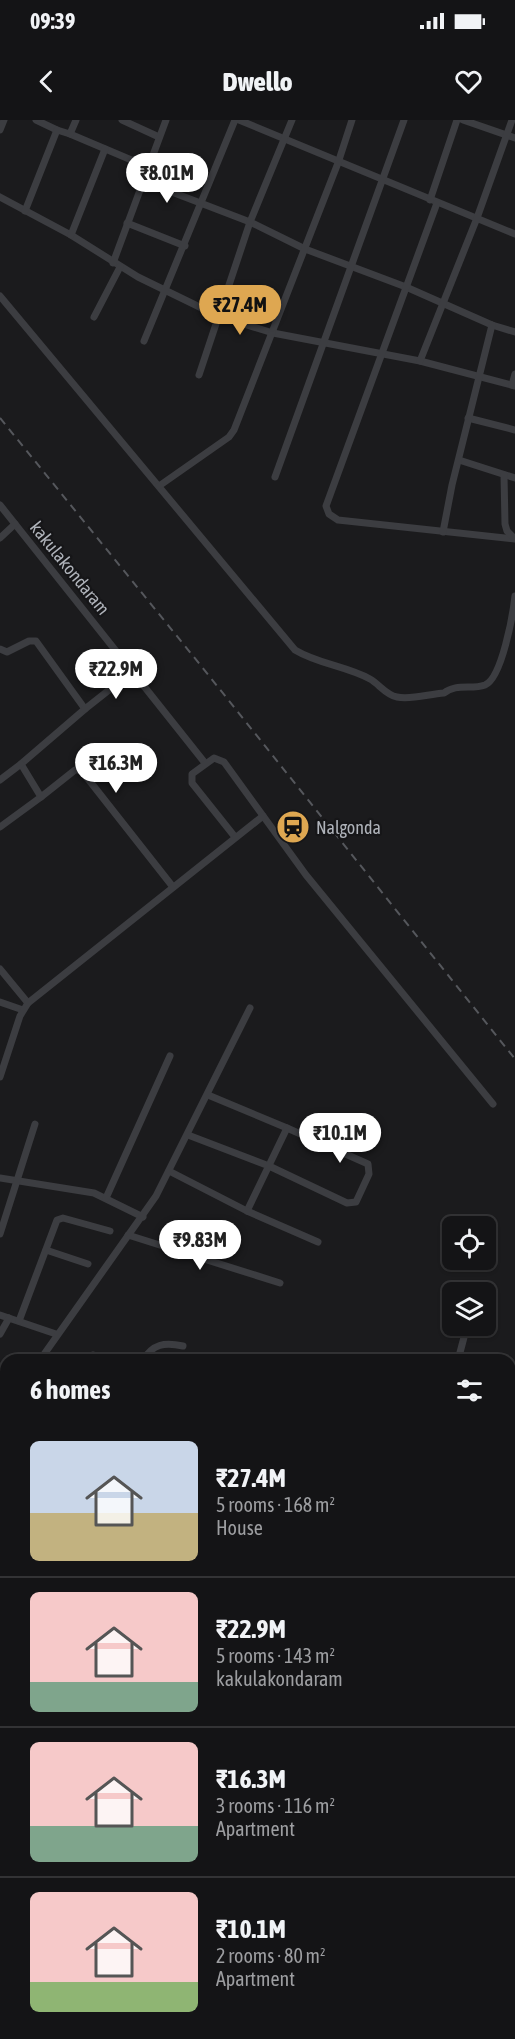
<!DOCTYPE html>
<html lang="en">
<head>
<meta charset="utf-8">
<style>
	:root { --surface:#141416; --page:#212123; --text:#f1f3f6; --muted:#9d9ea1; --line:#333335; --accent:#dea751 }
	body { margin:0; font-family:"Asap Condensed",sans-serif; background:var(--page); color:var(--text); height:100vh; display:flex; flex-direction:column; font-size:22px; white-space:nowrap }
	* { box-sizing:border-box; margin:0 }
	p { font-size:20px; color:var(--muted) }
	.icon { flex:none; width:33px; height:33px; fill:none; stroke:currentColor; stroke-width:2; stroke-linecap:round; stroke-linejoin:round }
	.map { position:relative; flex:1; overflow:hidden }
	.details { position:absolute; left:0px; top:1234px; width:516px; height:686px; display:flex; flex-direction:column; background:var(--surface); border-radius:18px 18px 0 0; box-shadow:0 2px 4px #0004,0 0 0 2px var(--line) }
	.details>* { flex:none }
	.tools { position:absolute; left:442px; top:1096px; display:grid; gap:12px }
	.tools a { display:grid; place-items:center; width:54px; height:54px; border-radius:9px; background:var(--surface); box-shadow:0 2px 4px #0004,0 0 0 2px var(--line); font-size:30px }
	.price { position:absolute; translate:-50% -51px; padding:0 14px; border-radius:21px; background:#fff; color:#222; font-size:20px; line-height:39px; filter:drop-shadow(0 2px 3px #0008) }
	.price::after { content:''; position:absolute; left:50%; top:36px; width:18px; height:14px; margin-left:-9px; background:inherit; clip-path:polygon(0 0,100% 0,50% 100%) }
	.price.current { background:var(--accent); color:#111 }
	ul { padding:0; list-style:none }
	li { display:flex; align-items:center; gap:18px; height:150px; padding:0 30px }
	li+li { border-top:2px solid var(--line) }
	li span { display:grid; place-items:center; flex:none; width:168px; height:120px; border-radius:9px; color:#555 }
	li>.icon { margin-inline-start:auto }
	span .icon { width:72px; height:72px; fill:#fffc; stroke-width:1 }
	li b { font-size:26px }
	h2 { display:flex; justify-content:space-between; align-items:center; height:72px; padding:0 30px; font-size:26px }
	.status { display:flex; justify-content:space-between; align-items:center; height:42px; padding:0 30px; background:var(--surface); direction:ltr }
	.status svg { height:16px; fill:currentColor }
	header { display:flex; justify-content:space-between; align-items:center; height:78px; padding:0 30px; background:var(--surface); font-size:27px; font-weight:800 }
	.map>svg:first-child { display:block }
	.green { fill:#272e28 }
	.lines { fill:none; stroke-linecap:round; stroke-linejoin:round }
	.street { stroke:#3c3d41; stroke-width:7 }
	.secondary { stroke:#4a4c51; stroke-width:9 }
	.rail { stroke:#55575c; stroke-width:2; stroke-dasharray:8 6; stroke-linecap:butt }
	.labels { text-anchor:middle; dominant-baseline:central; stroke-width:4.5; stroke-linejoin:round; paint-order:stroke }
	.street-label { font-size:18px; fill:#afb3ba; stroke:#161618 }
	.poi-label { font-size:18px; fill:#afb3ba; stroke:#161618; text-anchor:start }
</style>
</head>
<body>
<div class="status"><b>09:39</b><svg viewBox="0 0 49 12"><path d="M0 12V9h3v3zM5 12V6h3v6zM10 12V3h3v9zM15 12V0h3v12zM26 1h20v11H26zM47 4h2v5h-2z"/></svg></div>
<header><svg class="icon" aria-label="back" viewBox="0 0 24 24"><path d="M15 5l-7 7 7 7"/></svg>Dwello<svg class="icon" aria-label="heart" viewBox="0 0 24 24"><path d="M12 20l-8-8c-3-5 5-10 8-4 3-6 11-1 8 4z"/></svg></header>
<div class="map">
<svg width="515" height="1919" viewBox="0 0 515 1919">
	<rect width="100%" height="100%" fill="#1b1b1d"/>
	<!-- green -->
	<rect class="green" x="57" y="1914" width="168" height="5"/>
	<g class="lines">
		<!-- street -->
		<g class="street">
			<polyline points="36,0 57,10"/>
			<polyline points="122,0 159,17"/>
			<polyline points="239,0 515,114"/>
			<polyline points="463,0 515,18"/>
			<polyline points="0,10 4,0"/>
			<polyline points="70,14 148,47"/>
			<polyline points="143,61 250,102 305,129 406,167 492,205 515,212"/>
			<polyline points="0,77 71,115 138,157 218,196 273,213 420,241 515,266"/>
			<polyline points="430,80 457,0"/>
			<polyline points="437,83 326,386 329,394 338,400 515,419"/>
			<polyline points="25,91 57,10 70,14 76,0"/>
			<polyline points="127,103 185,126"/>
			<polyline points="71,115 105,29"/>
			<polyline points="113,143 166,0"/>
			<path d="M0 176 295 530C318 544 346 546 370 559 379 564 386 575 397 577 411 580 429 574 444 573 456 563 472 570 485 565 502 558 513 494 515 476"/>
			<polyline points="94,197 120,147"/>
			<polyline points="144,221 235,0"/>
			<polyline points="420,241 477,98 512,0"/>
			<polyline points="199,255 250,102 292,0"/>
			<polyline points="512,265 515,254"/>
			<polyline points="468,298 515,310"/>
			<polyline points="459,340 515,358"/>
			<polyline points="504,355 505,404 507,411 514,418"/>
			<polyline points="275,357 404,0"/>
			<polyline points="159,366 229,317 234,310 338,43 352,0"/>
			<polyline points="0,385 205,643"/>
			<polyline points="443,412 452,365 492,205"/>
			<polyline points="0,418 15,404"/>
			<polyline points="0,529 7,532 29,521 36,521 85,589 21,644 41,677 0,707"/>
			<polyline points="85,589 133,551"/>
			<polyline points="0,660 21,644"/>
			<polyline points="41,677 75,650 81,650 173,767"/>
			<polyline points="235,717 192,663 192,654 214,638 224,642 306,755 493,984"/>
			<polyline points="0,849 28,883"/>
			<polyline points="0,882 23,890"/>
			<polyline points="0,957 20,896 28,883 263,696"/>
			<polyline points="208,975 287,1008"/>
			<polyline points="188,1015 269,1046 347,1083 356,1082 369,1054 368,1044 287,1008 247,1091"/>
			<polyline points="169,1051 247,1091 318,1122"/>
			<polyline points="0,1058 94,1073 143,1097"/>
			<polyline points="106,1078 170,936"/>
			<polyline points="0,1114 35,1004"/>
			<polyline points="128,1115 280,1163"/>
			<polyline points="46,1130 88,1144"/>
			<polyline points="0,1195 56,1214"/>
			<polyline points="19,1201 57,1100 63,1098 110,1111"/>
			<polyline points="0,1214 9,1198"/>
			<polyline points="40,1240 156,1076 250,888"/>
			<polyline points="92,1240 93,1235"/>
			<path d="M143 1240C153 1224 164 1222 183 1226"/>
			<polyline points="458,1240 467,1206"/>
			<polyline points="510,1262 515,1264"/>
			<polyline points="0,1301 6,1290"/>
			<polyline points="0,1319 6,1308"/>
			<polyline points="0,1336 6,1338"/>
			<polyline points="510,1376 515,1376"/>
			<polyline points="0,1402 6,1403"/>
			<polyline points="510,1421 515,1418"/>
			<polyline points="510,1513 515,1500"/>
			<polyline points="0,1582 5,1583 6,1580"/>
			<polyline points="510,1644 515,1646"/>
			<polyline points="510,1705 515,1690"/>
			<polyline points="510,1769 515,1771"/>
			<polyline points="246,1919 247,1914"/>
			<polyline points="292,1919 292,1914"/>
			<polyline points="412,1919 413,1914"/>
			<polyline points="447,1919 448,1914"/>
			<polyline points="487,1919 488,1914"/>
		</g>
		<!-- secondary -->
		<g class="secondary">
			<polyline points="0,1440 6,1440"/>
			<polyline points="510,1828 515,1827"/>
		</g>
		<!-- rail -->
		<polyline class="rail" points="0,298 202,547 515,939"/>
	</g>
	<!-- icons -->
	<defs>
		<g id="station-disc" transform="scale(1.725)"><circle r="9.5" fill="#dea751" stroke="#161618"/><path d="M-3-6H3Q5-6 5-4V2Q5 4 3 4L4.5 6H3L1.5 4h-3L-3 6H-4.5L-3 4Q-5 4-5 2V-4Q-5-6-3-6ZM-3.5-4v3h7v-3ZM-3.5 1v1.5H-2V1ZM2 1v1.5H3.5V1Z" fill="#111"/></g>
	</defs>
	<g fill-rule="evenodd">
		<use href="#station-disc" x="293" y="707"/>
	</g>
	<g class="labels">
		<!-- street labels -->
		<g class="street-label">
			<text transform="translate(70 448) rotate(51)">kakulakondaram</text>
		</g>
		<!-- poi labels -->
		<g class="poi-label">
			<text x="316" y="707">Nalgonda</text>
		</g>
	</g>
</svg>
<div class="tools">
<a><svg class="icon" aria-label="locate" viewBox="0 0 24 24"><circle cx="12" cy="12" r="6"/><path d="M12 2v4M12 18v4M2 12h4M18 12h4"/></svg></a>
<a><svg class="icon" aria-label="layers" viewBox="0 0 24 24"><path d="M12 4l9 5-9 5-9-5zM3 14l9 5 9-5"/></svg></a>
</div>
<b class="price" style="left:167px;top:84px">₹8.01M</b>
<b class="price current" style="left:240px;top:216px">₹27.4M</b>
<b class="price" style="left:116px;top:580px">₹22.9M</b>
<b class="price" style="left:116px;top:674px">₹16.3M</b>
<b class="price" style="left:340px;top:1044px">₹10.1M</b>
<b class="price" style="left:200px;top:1151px">₹9.83M</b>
<section class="details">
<h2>6 homes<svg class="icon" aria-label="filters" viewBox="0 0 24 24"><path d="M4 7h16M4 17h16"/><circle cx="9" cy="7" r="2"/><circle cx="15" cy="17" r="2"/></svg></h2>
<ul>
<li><span style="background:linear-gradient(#c9d6e8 60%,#c2b280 0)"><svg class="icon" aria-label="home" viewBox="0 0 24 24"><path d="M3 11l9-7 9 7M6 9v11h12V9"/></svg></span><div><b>₹27.4M</b><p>5 rooms · 168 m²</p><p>House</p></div></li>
<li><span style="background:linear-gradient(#f6c9c9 75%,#7fa58c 0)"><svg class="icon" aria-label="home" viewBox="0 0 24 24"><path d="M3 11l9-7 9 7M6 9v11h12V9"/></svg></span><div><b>₹22.9M</b><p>5 rooms · 143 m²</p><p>kakulakondaram</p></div></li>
<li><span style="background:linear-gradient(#f6c9c9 70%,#7fa58c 0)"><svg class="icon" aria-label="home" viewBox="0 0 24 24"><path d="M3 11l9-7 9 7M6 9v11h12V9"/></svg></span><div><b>₹16.3M</b><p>3 rooms · 116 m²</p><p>Apartment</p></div></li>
<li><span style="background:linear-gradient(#f6c9c9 75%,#8fb573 0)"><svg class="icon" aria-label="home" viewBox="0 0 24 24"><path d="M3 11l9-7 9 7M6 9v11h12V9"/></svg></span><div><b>₹10.1M</b><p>2 rooms · 80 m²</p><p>Apartment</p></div></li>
</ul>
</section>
</div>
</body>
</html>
